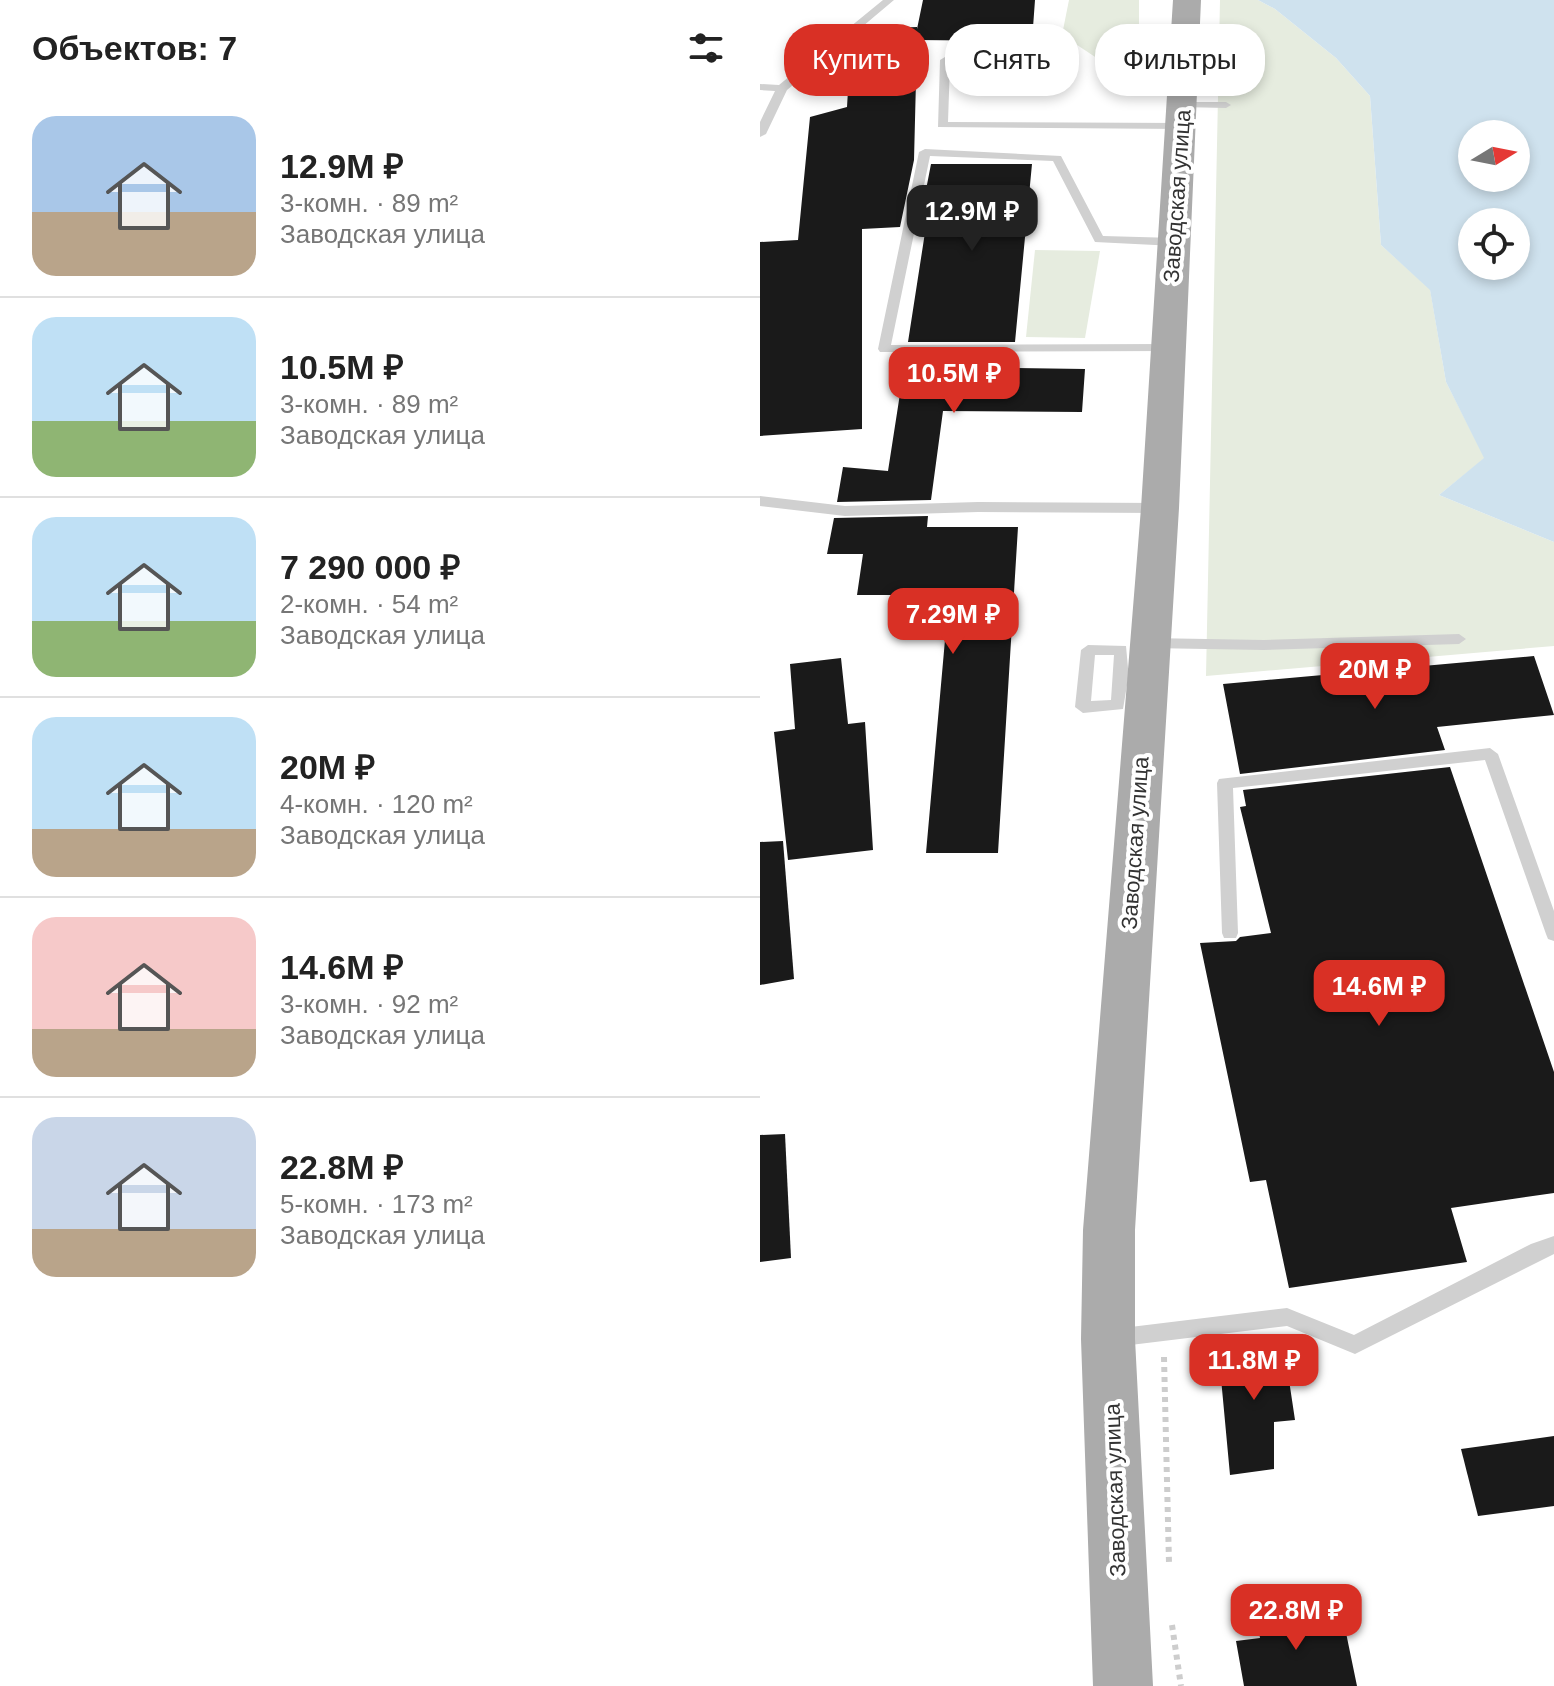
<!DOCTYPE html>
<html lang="ru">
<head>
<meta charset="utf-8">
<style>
	:root { --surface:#fff; --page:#f2f2f2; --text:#222; --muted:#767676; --line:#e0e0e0; --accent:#d93025 }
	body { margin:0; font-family:Helvetica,sans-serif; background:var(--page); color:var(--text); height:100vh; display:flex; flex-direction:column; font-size:30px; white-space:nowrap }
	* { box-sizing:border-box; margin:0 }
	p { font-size:26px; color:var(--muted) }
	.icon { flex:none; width:44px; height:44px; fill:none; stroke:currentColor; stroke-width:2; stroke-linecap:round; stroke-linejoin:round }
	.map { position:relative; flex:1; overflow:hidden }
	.drawer { display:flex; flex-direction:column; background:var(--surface); width:760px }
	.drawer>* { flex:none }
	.guide { position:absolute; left:24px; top:24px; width:650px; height:72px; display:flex; gap:16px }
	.needle { width:52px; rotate:80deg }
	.controls { position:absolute; left:698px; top:120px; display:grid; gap:16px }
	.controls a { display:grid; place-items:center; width:72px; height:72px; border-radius:50%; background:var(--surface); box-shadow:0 4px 12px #0003; font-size:40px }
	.price { position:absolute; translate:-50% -68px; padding:0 18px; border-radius:16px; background:var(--accent); color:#fff; font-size:26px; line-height:52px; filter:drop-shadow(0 2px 4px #0008) }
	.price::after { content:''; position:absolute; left:50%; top:48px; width:24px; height:18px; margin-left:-12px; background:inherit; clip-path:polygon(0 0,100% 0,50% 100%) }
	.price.on { background:#222; color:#fff }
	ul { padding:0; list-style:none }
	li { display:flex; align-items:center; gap:24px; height:200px; padding:0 32px }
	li+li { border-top:2px solid var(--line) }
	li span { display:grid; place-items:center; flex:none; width:224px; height:160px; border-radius:24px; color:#555 }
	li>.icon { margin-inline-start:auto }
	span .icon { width:96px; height:96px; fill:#fffc; stroke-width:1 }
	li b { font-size:34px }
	h2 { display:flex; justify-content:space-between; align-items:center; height:96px; padding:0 32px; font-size:34px }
	.chip { padding:0 28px; border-radius:32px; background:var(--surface); box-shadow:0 4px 12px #0003; font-size:28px; line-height:72px }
	.chip.on { background:var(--accent); color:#fff }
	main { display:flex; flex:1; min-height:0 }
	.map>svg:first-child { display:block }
	.green { fill:#e6ecdf }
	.water { fill:#cfe2ee; fill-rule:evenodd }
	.building { fill:#1a1a1a }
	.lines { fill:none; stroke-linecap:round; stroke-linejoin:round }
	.path { stroke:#cdcdcd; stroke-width:6; stroke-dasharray:5 5; stroke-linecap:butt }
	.lane { fill:#d0d0d0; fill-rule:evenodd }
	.primary { fill:#ababab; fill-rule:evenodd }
	.labels { text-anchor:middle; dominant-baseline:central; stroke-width:8; stroke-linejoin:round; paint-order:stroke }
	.street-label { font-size:22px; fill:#333; stroke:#fff }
</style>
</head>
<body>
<main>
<section class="drawer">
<h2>Объектов: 7<svg class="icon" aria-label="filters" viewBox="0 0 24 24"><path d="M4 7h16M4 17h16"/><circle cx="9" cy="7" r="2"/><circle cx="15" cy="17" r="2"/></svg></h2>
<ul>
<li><span style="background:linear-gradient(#a9c7e8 60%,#b9a48a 0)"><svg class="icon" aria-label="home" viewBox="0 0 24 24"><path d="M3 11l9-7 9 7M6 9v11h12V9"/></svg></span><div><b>12.9M ₽</b><p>3-комн. · 89 m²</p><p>Заводская улица</p></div></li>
<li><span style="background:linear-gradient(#bfe0f5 65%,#8fb573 0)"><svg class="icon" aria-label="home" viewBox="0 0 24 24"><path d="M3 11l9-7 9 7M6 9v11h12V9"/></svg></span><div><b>10.5M ₽</b><p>3-комн. · 89 m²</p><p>Заводская улица</p></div></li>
<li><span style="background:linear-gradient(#bfe0f5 65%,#8fb573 0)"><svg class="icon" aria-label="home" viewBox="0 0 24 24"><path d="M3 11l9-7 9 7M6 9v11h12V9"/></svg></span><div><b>7 290 000 ₽</b><p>2-комн. · 54 m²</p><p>Заводская улица</p></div></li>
<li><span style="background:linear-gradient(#bfe0f5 70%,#b9a48a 0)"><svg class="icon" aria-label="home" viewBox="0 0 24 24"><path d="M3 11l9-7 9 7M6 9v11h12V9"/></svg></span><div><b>20M ₽</b><p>4-комн. · 120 m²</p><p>Заводская улица</p></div></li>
<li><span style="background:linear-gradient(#f6c9c9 70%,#b9a48a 0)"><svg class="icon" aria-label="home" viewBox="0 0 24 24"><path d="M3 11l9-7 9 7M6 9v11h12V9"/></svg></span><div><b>14.6M ₽</b><p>3-комн. · 92 m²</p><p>Заводская улица</p></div></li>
<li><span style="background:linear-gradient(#c9d6e8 70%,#b9a48a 0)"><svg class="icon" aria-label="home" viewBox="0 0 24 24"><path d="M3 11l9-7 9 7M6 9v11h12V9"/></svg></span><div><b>22.8M ₽</b><p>5-комн. · 173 m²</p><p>Заводская улица</p></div></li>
</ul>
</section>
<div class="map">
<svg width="794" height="1686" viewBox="0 0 794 1686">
	<rect width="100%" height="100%" fill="#fff"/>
	<!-- green -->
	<g class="green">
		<polygon points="309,0 379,0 379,86 302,35"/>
		<polygon points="460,0 498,0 515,9 576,58 610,96 621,245 670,289 686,382 725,458 679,495 794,542 794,646 446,676"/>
		<polygon points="275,250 340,251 325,338 266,337"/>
	</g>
	<!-- water -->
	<path class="water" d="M498 0H794V542L679 495 724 458 686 382 670 290 621 245 610 96 576 58 515 9ZM712 134H756V178H712ZM712 222H756V266H712Z"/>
	<!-- building -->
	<g class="building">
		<polygon points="163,0 275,0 272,41 157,40 154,160 140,227 102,229 102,429 0,436 0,242 38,240 50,117 87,107 91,40 132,28 157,27 157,29"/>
		<polygon points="171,164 272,164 255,342 148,342 166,226 159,226"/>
		<polygon points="146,355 253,355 252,368 325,369 322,412 183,411 171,500 77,502 83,467 128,471"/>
		<polygon points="168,516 167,527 258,527 238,853 166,853 189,595 97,595 103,554 67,554 74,518"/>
		<polygon points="774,656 794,715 677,727 685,750 480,774 463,684"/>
		<polygon points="81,658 88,724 105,722 113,850 28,860 14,732 35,729 30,664"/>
		<polygon points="690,767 794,1072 794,1193 691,1208 707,1262 529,1288 506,1180 490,1182 440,943 476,941 480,937 511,933 480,807 486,806 483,790"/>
		<polygon points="23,841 34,979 0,985 0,842"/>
		<polygon points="25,1134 31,1258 0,1262 0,1135"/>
		<polygon points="523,1340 535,1420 514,1422 514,1469 470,1475 458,1346"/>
		<polygon points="794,1436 794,1506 718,1516 701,1449"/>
		<polygon points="556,1604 560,1627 584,1623 597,1686 484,1686 476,1641 500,1638 496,1614"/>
	</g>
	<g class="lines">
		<!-- path -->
		<g class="path">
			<polyline points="404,1357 409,1563"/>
			<polyline points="412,1625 421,1686"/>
		</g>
		<!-- lane -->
		<g class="lane">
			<polygon points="123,0 134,0 27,90 6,134 0,137 0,122 15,91 0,90 0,84 19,85"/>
			<polygon points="185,57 253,57 258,60 253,63 190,63 188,122 422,123 428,126 422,129 178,127 180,60"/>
			<polygon points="418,102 466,102 471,105 466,108 422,107 418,106"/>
			<polygon points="165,149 301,156 343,236 415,238 421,242 415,246 335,242 293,161 170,156 131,345 406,344 412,348 410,351 120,352 118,349 159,152"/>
			<polygon points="0,496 85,506 218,502 400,503 407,508 400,513 218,512 85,516 0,506"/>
			<polygon points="699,634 706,639 699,644 504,650 389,648 382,643 389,638 504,640"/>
			<path d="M328 645 366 646 368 668H387L394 673 387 678 368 679 363 709 323 713 315 707 321 650ZM335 655H354L351 700 331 701Z"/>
			<polygon points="730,748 738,754 794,911 794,941 788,939 786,934 725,760 473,788 478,933 476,938 464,938 462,933 457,783 459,779"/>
			<polygon points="794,1236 794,1254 595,1354 527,1326 354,1347 347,1345 344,1338 347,1331 354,1329 527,1308 594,1335 771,1244"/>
		</g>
		<!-- primary -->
		<polygon class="primary" points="413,0 441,0 419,508 375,1230 375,1339 393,1686 333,1686 321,1339 323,1230 381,508"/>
	</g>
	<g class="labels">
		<!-- street labels -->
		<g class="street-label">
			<text transform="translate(417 196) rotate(-86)">Заводская улица</text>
			<text transform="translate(375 843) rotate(-86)">Заводская улица</text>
			<text transform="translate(355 1490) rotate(-92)">Заводская улица</text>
		</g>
	</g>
</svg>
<div class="controls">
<a><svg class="needle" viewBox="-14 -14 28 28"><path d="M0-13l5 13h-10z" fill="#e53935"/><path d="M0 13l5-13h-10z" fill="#767676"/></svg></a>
<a><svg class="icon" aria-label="locate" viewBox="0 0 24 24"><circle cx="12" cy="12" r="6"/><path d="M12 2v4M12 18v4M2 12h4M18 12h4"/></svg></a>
</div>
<b class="price on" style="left:212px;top:253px">12.9M ₽</b>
<b class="price" style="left:194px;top:415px">10.5M ₽</b>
<b class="price" style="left:193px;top:656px">7.29M ₽</b>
<b class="price" style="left:615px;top:711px">20M ₽</b>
<b class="price" style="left:619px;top:1028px">14.6M ₽</b>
<b class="price" style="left:494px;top:1402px">11.8M ₽</b>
<b class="price" style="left:536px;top:1652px">22.8M ₽</b>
<div class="guide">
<a class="chip on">Купить</a>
<a class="chip">Снять</a>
<a class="chip">Фильтры</a>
</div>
</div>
</main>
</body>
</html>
